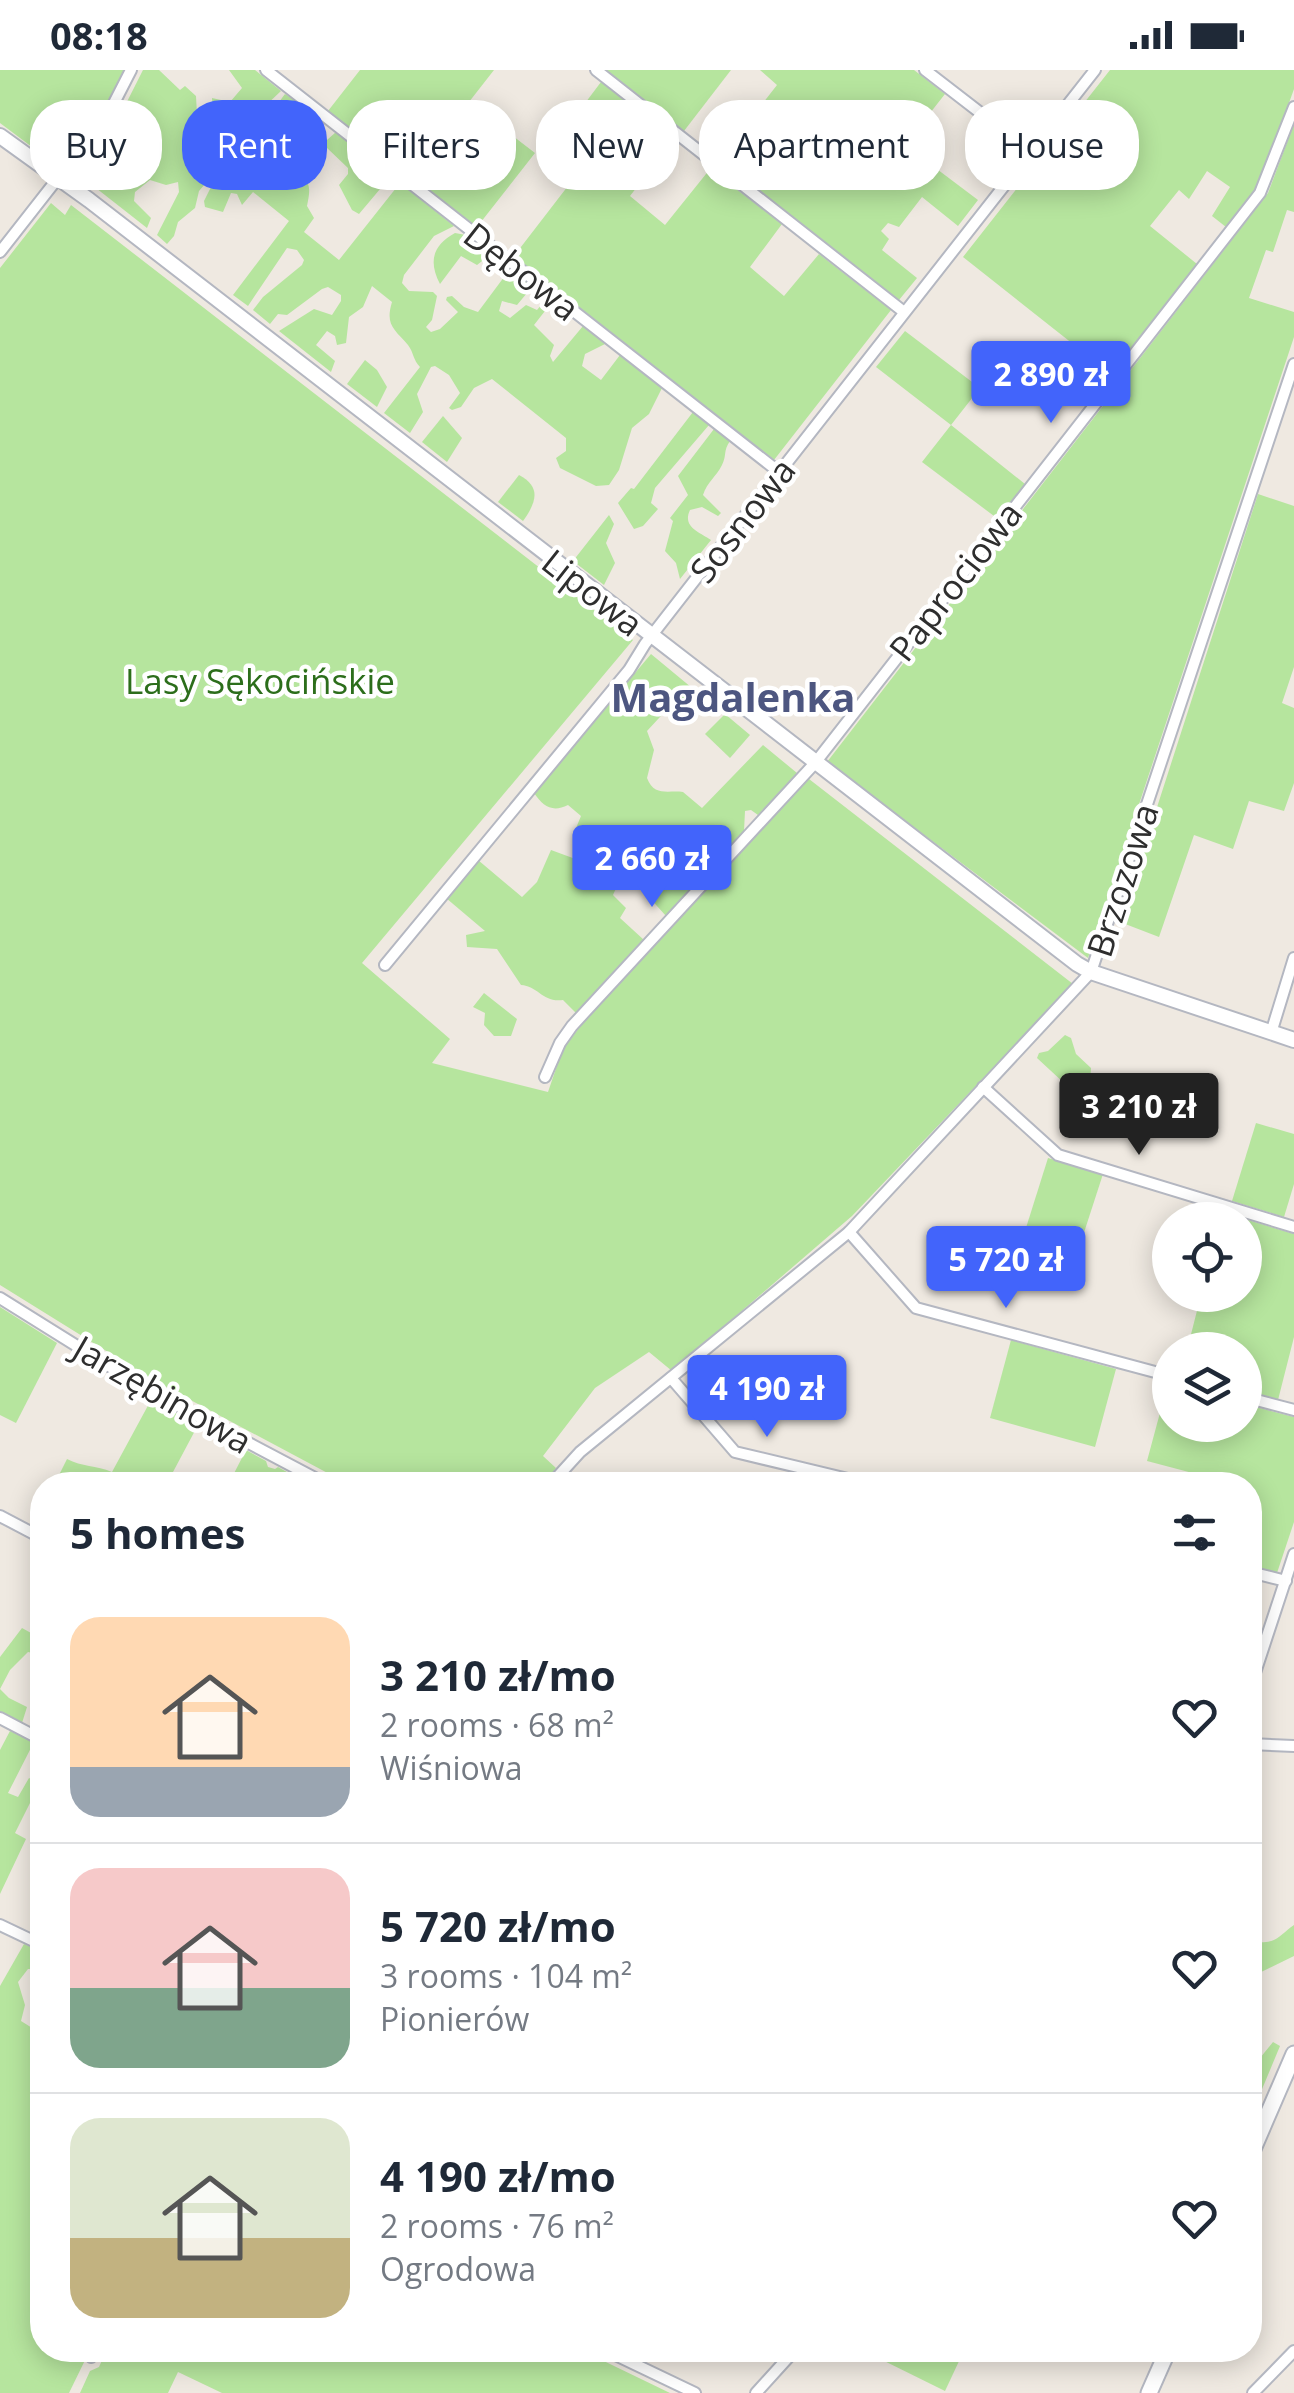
<!DOCTYPE html>
<html lang="en">
<head>
<meta charset="utf-8">
<style>
	:root { --surface:#fff; --page:#f6f6f7; --text:#1f2937; --muted:#747a83; --line:#e0e1e3; --accent:#4264fb }
	body { margin:0; font-family:"Open Sans",sans-serif; background:var(--page); color:var(--text); height:100vh; display:flex; flex-direction:column; font-size:38px; white-space:nowrap }
	* { box-sizing:border-box; margin:0 }
	p { font-size:32px; color:var(--muted) }
	.icon { flex:none; width:55px; height:55px; fill:none; stroke:currentColor; stroke-width:2; stroke-linecap:round; stroke-linejoin:round }
	.map { position:relative; flex:1; overflow:hidden }
	.details { position:absolute; left:30px; top:1402px; width:1232px; height:890px; display:flex; flex-direction:column; background:var(--surface); border-radius:40px; box-shadow:0 5px 25px #0003 }
	.details>* { flex:none }
	.hud { position:absolute; left:30px; top:30px; width:1235px; height:90px; display:flex; gap:20px }
	.controls { position:absolute; left:1152px; top:1132px; display:grid; gap:20px }
	.controls a { display:grid; place-items:center; width:110px; height:110px; border-radius:50%; background:var(--surface); box-shadow:0 5px 25px #0003; font-size:50px }
	.price { position:absolute; translate:-50% -85px; padding:0 22px; border-radius:10px; background:var(--accent); color:#fff; font-size:32px; line-height:65px; filter:drop-shadow(0 2px 5px #0008) }
	.price::after { content:''; position:absolute; left:50%; top:60px; width:30px; height:22px; margin-left:-15px; background:inherit; clip-path:polygon(0 0,100% 0,50% 100%) }
	.price.selected { background:#222; color:#fff }
	ul { padding:0; list-style:none }
	li { display:flex; align-items:center; gap:30px; height:250px; padding:0 40px }
	li+li { border-top:2px solid var(--line) }
	li span { display:grid; place-items:center; flex:none; width:280px; height:200px; border-radius:30px; color:#555 }
	li>.icon { margin-inline-start:auto }
	span .icon { width:120px; height:120px; fill:#fffc; stroke-width:1 }
	li b { font-size:42px }
	h2 { display:flex; justify-content:space-between; align-items:center; height:120px; padding:0 40px; font-size:42px }
	.tag { padding:0 35px; border-radius:40px; background:var(--surface); box-shadow:0 5px 25px #0003; font-size:35px; line-height:90px }
	.tag.selected { background:var(--accent); color:#fff }
	.status { display:flex; justify-content:space-between; align-items:center; height:70px; padding:0 50px; background:var(--surface); direction:ltr }
	.status svg { height:28px; fill:currentColor }
	.map>svg:first-child { display:block }
	.green { fill:#b6e59e }
	.lines { fill:none; stroke-linecap:round; stroke-linejoin:round }
	.minor-casing { stroke:#b4b7c1; stroke-width:14 }
	.tertiary-casing { stroke:#b4b7c1; stroke-width:18 }
	.secondary-casing { stroke:#b4b7c1; stroke-width:19 }
	.minor { stroke:#fff; stroke-width:10 }
	.tertiary { stroke:#fff; stroke-width:14 }
	.secondary { stroke:#fff; stroke-width:15 }
	.labels { text-anchor:middle; dominant-baseline:central; stroke-width:9; stroke-linejoin:round; paint-order:stroke }
	.street-label { font-size:35px; fill:#2e2e2e; stroke:#fff }
	.park-label { font-size:35px; fill:#2c6e1b; stroke:#fff }
	.quarter-label { font-size:40px; font-weight:bold; fill:#4d5680; stroke:#fff }
</style>
</head>
<body>
<div class="status"><b>08:18</b><svg viewBox="0 0 49 12"><path d="M0 12V9h3v3zM5 12V6h3v6zM10 12V3h3v9zM15 12V0h3v12zM26 1h20v11H26zM47 4h2v5h-2z"/></svg></div>
<div class="map">
<svg width="1294" height="2323" viewBox="0 0 1294 2323">
	<rect width="100%" height="100%" fill="#efe9e1"/>
	<!-- green -->
	<g class="green">
		<polygon points="0,0 124,0 84,82 68,104 0,53"/>
		<path d="M143 0H159L180 20 185 16 196 26 197 44 209 46 213 42 212 28 230 32 242 18 229 0H255L281 21 262 39 249 32 239 45 247 58C266 57 274 38 285 24L299 33 262 79C263 94 274 104 288 106L294 99C311 112 311 116 307 136L314 148 304 162 339 190 400 113 454 156 434 166 404 205 402 213 409 221 433 222 437 226 432 250 426 257 431 262 440 259 458 242 446 230 447 227 452 226 464 237 478 242 510 199 532 217 517 235 502 231 499 241 510 248 526 235 537 240 547 228 552 232 534 255 554 275 550 286 553 292 583 256 605 274 585 284 582 296 601 310 620 285 662 318 649 344 632 358 619 400 609 415 596 416 560 398 556 388 566 381V368L492 309 474 318 461 337 452 340 449 338 460 323 449 305 435 296 431 297 417 324 423 342 410 363 384 343 420 297C413 290 414 283 408 275 394 259 385 255 392 232L372 216 363 237 349 247 346 273 337 275 335 266 327 261 316 275 335 291 331 302 279 261 314 239 332 245 341 231V225L328 217 322 219 287 245 278 244 270 254 253 240 263 227 302 195 304 190 297 180 287 178 248 236 233 225 289 151 253 122 242 135 237 124 231 123 223 142 205 137 204 131 212 115 205 114 199 121 195 138 178 152 174 166 167 174 157 165 179 122 178 112 166 115 150 110 135 122 134 131 151 148 147 158 87 111Z"/>
		<polygon points="360,0 494,0 469,32 535,83 477,157 328,41"/>
		<polygon points="606,0 731,0 684,61"/>
		<polygon points="760,0 914,0 945,24 905,75 978,130 958,156 922,127 899,157 888,153 881,161 889,169 882,180 917,208 899,230 719,89 777,15"/>
		<polygon points="1110,0 1294,0 1294,19 1259,116 1226,157 1212,146 1230,117 1207,101 1189,129 1179,120 1150,156 1197,194 1111,304 963,187"/>
		<polygon points="601,12 674,69 630,126 665,155 710,99 782,154 750,197 784,226 819,184 891,240 774,390 514,186 571,112 543,89"/>
		<polygon points="1294,54 1294,142 1287,140 1273,182 1266,180 1249,228 1294,242 1294,267 1088,888 827,692 1268,123"/>
		<polygon points="336,62 391,106 359,144 352,140 339,115 348,104 348,98 326,77 327,70"/>
		<polygon points="51,133 65,145 71,135 633,570 362,893 450,969 432,993 548,1022 562,981 584,951 809,709 1073,914 852,1146 672,1301 649,1282 595,1318 543,1386 556,1398 544,1415 350,1415 153,1310 0,1215 0,198"/>
		<path d="M455 163 466 165 491 184 477 195 461 186 440 214C428 191 433 175 455 163Z"/>
		<polygon points="905,261 980,318 951,355 1025,414 998,449 922,392 951,355 876,297"/>
		<polygon points="365,290 377,300 387,317 377,337 347,314"/>
		<polygon points="693,342 709,355 655,418 651,433 658,439 643,456 634,459 618,433 631,418 634,419"/>
		<polygon points="443,346 462,368 447,392 422,372"/>
		<path d="M714 359 730 371C723 381 727 385 722 395 716 407 707 412 703 425L721 443 718 446 702 437 690 440C682 457 699 462 711 470L680 509 676 493 665 481 673 451 670 448 688 425 678 406Z"/>
		<path d="M519 405C542 417 536 433 523 451L498 432Z"/>
		<polygon points="1258,424 1294,436 1294,597 1282,633 1294,638 1294,713 1284,741 1249,731 1233,779 1194,765 1159,867 1120,852"/>
		<polygon points="609,445 614,454 606,473 615,493 604,515 573,491"/>
		<path d="M651 584 709 632 691 650 672 634 647 661 654 680 647 708C654 727 668 720 683 722L702 738 763 675 797 703 758 745 751 740 745 741 744 761 708 799 700 791 707 782 698 773 690 781 683 776 676 783 661 771 657 776 662 781 653 792 662 800 677 803 689 821 666 846 648 826 644 814 629 811 617 816 613 825 626 838 620 848 644 870 576 943 563 930C543 933 538 916 521 915L497 879 467 877 466 865 485 861 446 828 478 790 522 827 537 812 551 780 589 794 596 787 576 758 581 746 568 735C552 743 543 736 534 723Z"/>
		<polygon points="725,644 750,665 730,688 705,664"/>
		<polygon points="484,923 517,949 511,966 494,966 484,955 485,943 473,937"/>
		<polygon points="1065,965 1071,968 1076,984 1091,998 1090,1013 1081,1023 1064,1013 1037,988 1039,983 1048,981"/>
		<polygon points="1256,1053 1294,1064 1294,1114 1284,1147 1232,1131"/>
		<polygon points="1048,1088 1103,1104 1079,1178 1025,1161"/>
		<polygon points="1212,1139 1294,1164 1294,1267 1278,1330 1245,1320 1245,1280 1187,1280 1201,1225 1245,1225 1245,1150 1209,1150"/>
		<polygon points="0,1237 57,1273 16,1353 0,1345"/>
		<polygon points="1011,1270 1116,1299 1095,1377 990,1348"/>
		<polygon points="1168,1313 1170,1355 1245,1355 1245,1334 1294,1347 1294,1452 1277,1503 1250,1496 1250,1415 1238,1415 1147,1391"/>
		<path d="M151 1330 198 1355 173 1402 199 1415H134L118 1407 116 1415H54L67 1389C82 1397 96 1395 112 1402Z"/>
		<polygon points="246,1380 266,1391 268,1397 275,1399 278,1397 294,1406 290,1415 228,1415"/>
		<polygon points="22,1558 42,1569 42,1585 28,1582 10,1600 0,1619 9,1628 27,1637 22,1653 0,1642 0,1587"/>
		<polygon points="10,1661 34,1672 8,1723 18,1727 29,1708 40,1713 15,1763 26,1769 0,1824 0,1680"/>
		<path d="M1250 1852 1260 1872C1276 1874 1282 1863 1294 1855V1886L1257 1904 1250 1875Z"/>
		<polygon points="24,1874 42,1882 42,1899 28,1899 18,1912 25,1935 21,1951 37,1961 42,1953 42,2280 90,2280 69,2323 0,2323 0,1916"/>
		<polygon points="1273,1972 1280,1976 1250,2048 1250,1986 1260,1988"/>
		<polygon points="101,2280 581,2280 670,2323 222,2323 178,2302 168,2323 80,2323 90,2301 99,2297 103,2288"/>
		<polygon points="862,2280 955,2280 960,2289 945,2321"/>
	</g>
	<g class="lines">
		<!-- minor casing -->
		<g class="minor-casing">
			<g id="minor">
				<polyline points="266,0 779,402"/>
				<polyline points="596,0 904,242"/>
				<polyline points="925,0 1031,82"/>
				<polyline points="71,117 131,0"/>
				<polyline points="0,182 58,108"/>
				<polyline points="385,895 629,600 645,574 712,488 1095,0"/>
				<polyline points="1271,963 1294,888"/>
				<polyline points="545,1007 560,973 572,956 815,693 1260,123 1294,37"/>
				<polyline points="983,1017 1058,1085 1294,1157"/>
				<polyline points="849,1162 916,1238 1170,1306"/>
				<polyline points="0,1228 141,1316 328,1415"/>
				<polyline points="671,1308 735,1382 873,1415"/>
				<polyline points="1245,1327 1294,1340"/>
				<polyline points="550,1415 580,1382 849,1162 1091,902 1294,294"/>
				<polyline points="0,1446 42,1468"/>
				<polyline points="1250,1502 1286,1511"/>
				<polyline points="1250,1618 1294,1484"/>
				<polyline points="0,1648 42,1670"/>
				<polyline points="1250,1674 1294,1676"/>
				<polyline points="0,1855 42,1875"/>
				<polyline points="605,2280 695,2323"/>
				<polyline points="91,2287 95,2280"/>
				<polyline points="756,2323 795,2280"/>
				<polyline points="1253,2323 1294,2281"/>
			</g>
		</g>
		<!-- tertiary casing -->
		<g class="tertiary-casing">
			<polyline id="tertiary" points="0,66 89,130 1077,894 1091,902 1294,970"/>
		</g>
		<!-- secondary casing -->
		<g class="secondary-casing">
			<g id="secondary">
				<polyline points="1250,2086 1294,1984"/>
				<polyline points="1149,2323 1168,2280"/>
			</g>
		</g>
		<!-- minor -->
		<use href="#minor" class="minor"/>
		<!-- tertiary -->
		<use href="#tertiary" class="tertiary"/>
		<!-- secondary -->
		<use href="#secondary" class="secondary"/>
	</g>
	<g class="labels">
		<!-- street labels -->
		<g class="street-label">
			<text transform="translate(522 201) rotate(38)">Dębowa</text>
			<text transform="translate(742 450) rotate(-52)">Sosnowa</text>
			<text transform="translate(955 511) rotate(-52)">Paprociowa</text>
			<text transform="translate(593 522) rotate(38)">Lipowa</text>
			<text transform="translate(1122 810) rotate(-72)">Brzozowa</text>
			<text transform="translate(163 1324) rotate(30)">Jarzębinowa</text>
		</g>
		<!-- park labels -->
		<g class="park-label">
			<text x="260" y="610">Lasy Sękocińskie</text>
		</g>
		<!-- quarter labels -->
		<g class="quarter-label">
			<text x="733" y="626">Magdalenka</text>
		</g>
	</g>
</svg>
<div class="controls">
<a><svg class="icon" aria-label="locate" viewBox="0 0 24 24"><circle cx="12" cy="12" r="6"/><path d="M12 2v4M12 18v4M2 12h4M18 12h4"/></svg></a>
<a><svg class="icon" aria-label="layers" viewBox="0 0 24 24"><path d="M12 4l9 5-9 5-9-5zM3 14l9 5 9-5"/></svg></a>
</div>
<b class="price" style="left:1051px;top:356px">2 890 zł</b>
<b class="price" style="left:652px;top:840px">2 660 zł</b>
<b class="price selected" style="left:1139px;top:1088px">3 210 zł</b>
<b class="price" style="left:1006px;top:1241px">5 720 zł</b>
<b class="price" style="left:767px;top:1370px">4 190 zł</b>
<div class="hud">
<a class="tag">Buy</a>
<a class="tag selected">Rent</a>
<a class="tag">Filters</a>
<a class="tag">New</a>
<a class="tag">Apartment</a>
<a class="tag">House</a>
</div>
<section class="details">
<h2>5 homes<svg class="icon" aria-label="filters" viewBox="0 0 24 24"><path d="M4 7h16M4 17h16"/><circle cx="9" cy="7" r="2"/><circle cx="15" cy="17" r="2"/></svg></h2>
<ul>
<li><span style="background:linear-gradient(#ffd9b3 75%,#9aa5b1 0)"><svg class="icon" aria-label="home" viewBox="0 0 24 24"><path d="M3 11l9-7 9 7M6 9v11h12V9"/></svg></span><div><b>3 210 zł/mo</b><p>2 rooms · 68 m²</p><p>Wiśniowa</p></div><svg class="icon" aria-label="heart" viewBox="0 0 24 24"><path d="M12 20l-8-8c-3-5 5-10 8-4 3-6 11-1 8 4z"/></svg></li>
<li><span style="background:linear-gradient(#f6c9c9 60%,#7fa58c 0)"><svg class="icon" aria-label="home" viewBox="0 0 24 24"><path d="M3 11l9-7 9 7M6 9v11h12V9"/></svg></span><div><b>5 720 zł/mo</b><p>3 rooms · 104 m²</p><p>Pionierów</p></div><svg class="icon" aria-label="heart" viewBox="0 0 24 24"><path d="M12 20l-8-8c-3-5 5-10 8-4 3-6 11-1 8 4z"/></svg></li>
<li><span style="background:linear-gradient(#dfe7d0 60%,#c2b280 0)"><svg class="icon" aria-label="home" viewBox="0 0 24 24"><path d="M3 11l9-7 9 7M6 9v11h12V9"/></svg></span><div><b>4 190 zł/mo</b><p>2 rooms · 76 m²</p><p>Ogrodowa</p></div><svg class="icon" aria-label="heart" viewBox="0 0 24 24"><path d="M12 20l-8-8c-3-5 5-10 8-4 3-6 11-1 8 4z"/></svg></li>
</ul>
</section>
</div>
</body>
</html>
